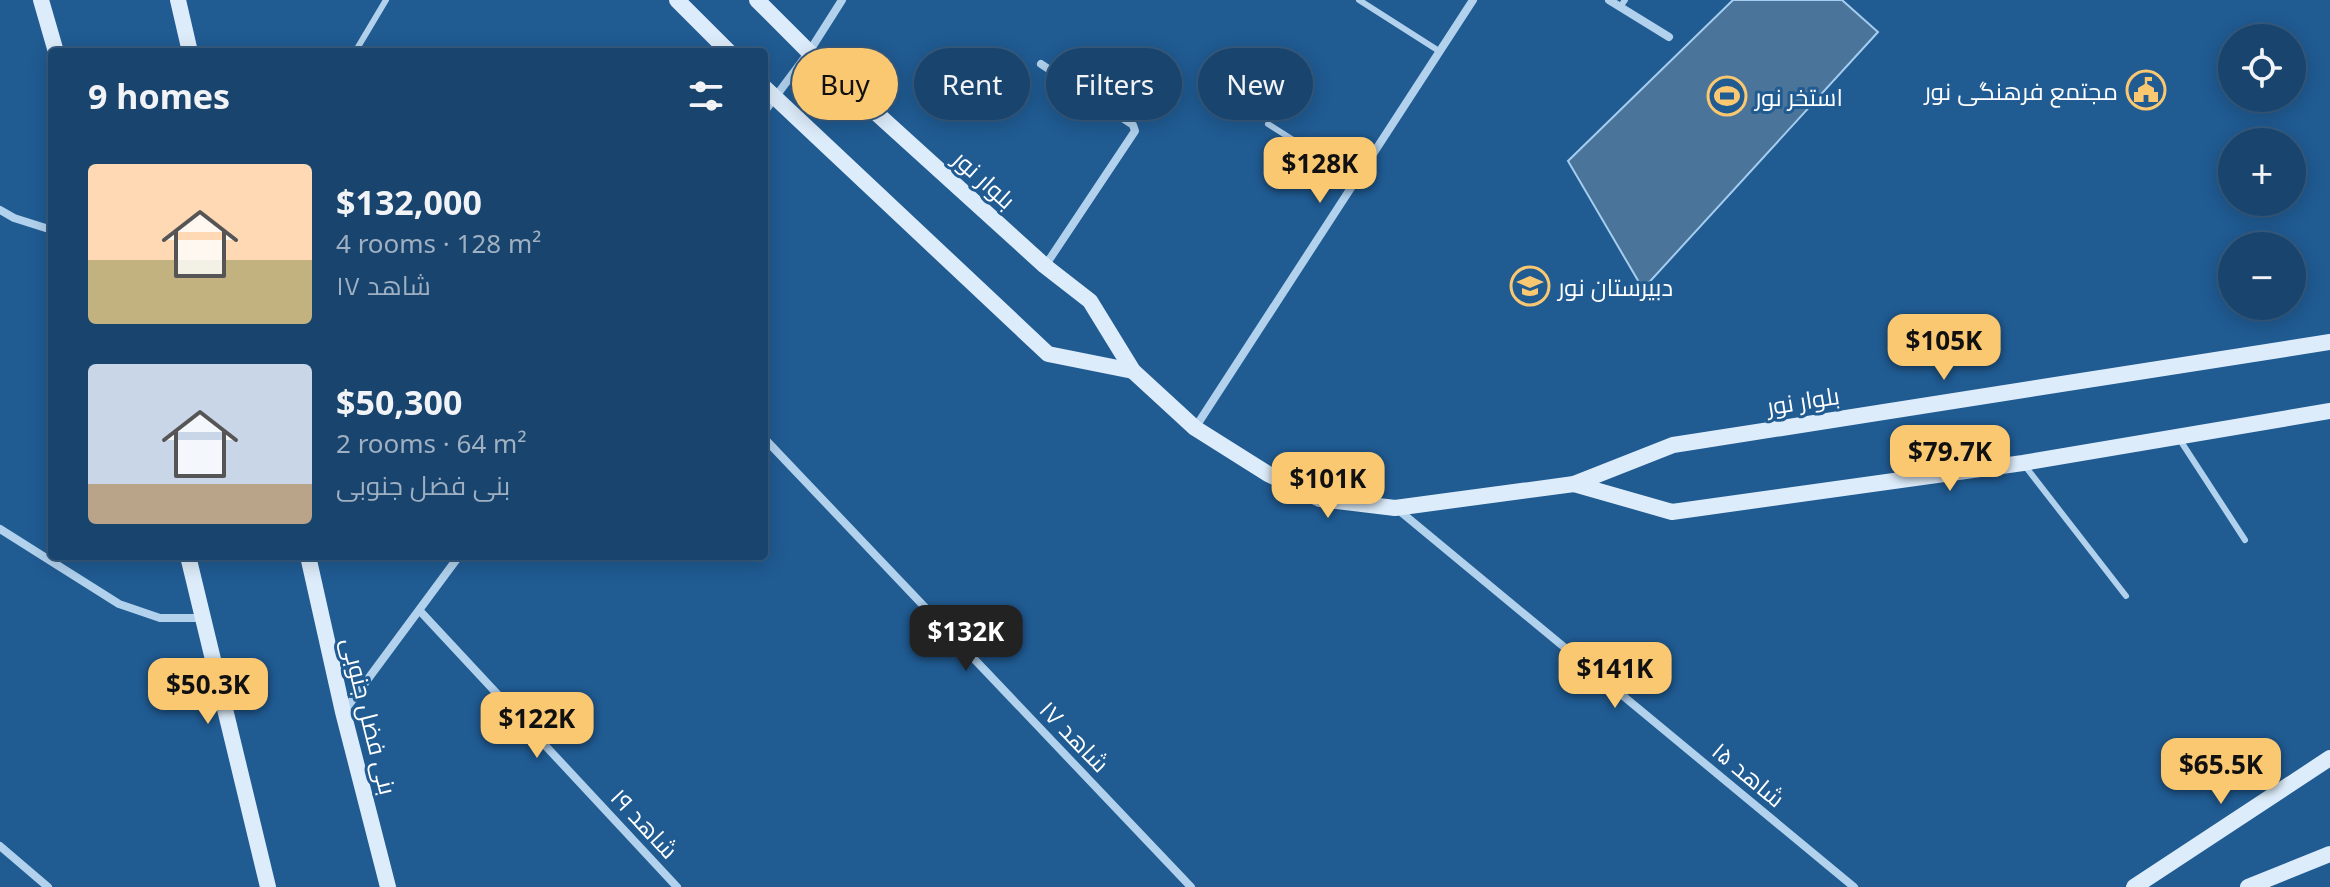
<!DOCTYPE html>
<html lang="en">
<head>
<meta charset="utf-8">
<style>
	:root { --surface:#18446e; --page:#254e76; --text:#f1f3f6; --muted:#9fb0c2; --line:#365c81; --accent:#fbc872 }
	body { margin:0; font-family:"Noto Sans",Cairo,sans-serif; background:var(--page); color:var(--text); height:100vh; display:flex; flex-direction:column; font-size:30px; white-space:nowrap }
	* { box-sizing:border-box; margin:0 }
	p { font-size:26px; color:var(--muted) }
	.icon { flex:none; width:44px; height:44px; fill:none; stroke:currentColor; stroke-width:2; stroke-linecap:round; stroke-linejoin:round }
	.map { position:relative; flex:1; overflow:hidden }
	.sheet { position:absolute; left:48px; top:48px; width:720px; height:512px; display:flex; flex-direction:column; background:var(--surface); border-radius:8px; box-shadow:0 4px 20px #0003,0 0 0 2px var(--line) }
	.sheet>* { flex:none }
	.hud { position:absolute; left:792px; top:48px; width:760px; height:72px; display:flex; gap:16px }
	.tools { position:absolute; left:2218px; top:24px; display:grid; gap:16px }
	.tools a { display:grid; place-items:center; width:88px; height:88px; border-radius:50%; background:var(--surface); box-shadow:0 4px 20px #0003,0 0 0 2px var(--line); font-size:40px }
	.price { position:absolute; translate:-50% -68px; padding:0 18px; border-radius:16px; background:var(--accent); color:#111; font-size:26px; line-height:52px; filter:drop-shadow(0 2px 4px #0008) }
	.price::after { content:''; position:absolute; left:50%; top:48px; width:24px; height:18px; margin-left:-12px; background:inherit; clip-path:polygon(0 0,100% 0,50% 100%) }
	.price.on { background:#222; color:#fff }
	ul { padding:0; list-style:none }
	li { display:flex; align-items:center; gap:24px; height:200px; padding:0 40px }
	li span { display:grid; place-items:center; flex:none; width:224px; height:160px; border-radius:8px; color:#555 }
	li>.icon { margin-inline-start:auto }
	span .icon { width:96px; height:96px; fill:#fffc; stroke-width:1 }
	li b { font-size:34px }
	h2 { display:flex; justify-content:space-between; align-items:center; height:96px; padding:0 40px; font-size:34px }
	.pill { padding:0 28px; border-radius:36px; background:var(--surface); box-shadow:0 4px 20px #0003,0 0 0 2px var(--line); font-size:28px; line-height:72px }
	.pill.on { background:var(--accent); color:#111 }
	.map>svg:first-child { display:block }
	.water { fill:#4b749a; stroke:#a5cdef; stroke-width:2 }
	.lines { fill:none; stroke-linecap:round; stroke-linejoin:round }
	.lane { stroke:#b1d1ed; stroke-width:6 }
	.street { stroke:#b1d1ed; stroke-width:8 }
	.secondary { stroke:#ddecfa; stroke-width:16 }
	.labels { text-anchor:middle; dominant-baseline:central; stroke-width:6; stroke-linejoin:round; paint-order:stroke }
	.poi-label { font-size:24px; fill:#fff; stroke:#205b92; text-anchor:start }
	.street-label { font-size:24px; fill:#fff; stroke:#205b92 }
</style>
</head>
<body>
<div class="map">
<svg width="2330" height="887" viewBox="0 0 2330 887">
	<rect width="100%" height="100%" fill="#205b92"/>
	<!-- water -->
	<polygon class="water" points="1733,0 1842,0 1878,32 1643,289 1568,161"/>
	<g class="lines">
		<!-- lane -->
		<g class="lane">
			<polyline points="1359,0 1439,51"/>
			<polyline points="1620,7 1625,0"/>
			<polyline points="355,52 386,0"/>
			<polyline points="1268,124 1356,180"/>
			<polyline points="2180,440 2245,540"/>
			<polyline points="2025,466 2126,596"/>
		</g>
		<!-- street -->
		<g class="street">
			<polyline points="1609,0 1669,37"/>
			<polyline points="1041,64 1133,125 1135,131 1045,266"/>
			<polyline points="764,112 809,52 842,0"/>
			<polyline points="0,210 14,218 52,230"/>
			<polyline points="1195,428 1473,0"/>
			<polyline points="764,438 1191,887"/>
			<polyline points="1396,508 1854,887"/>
			<polyline points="0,529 119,604 160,618 202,618"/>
			<polyline points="420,611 677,887"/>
			<polyline points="345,710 459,556"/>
			<polyline points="0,846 48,887"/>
		</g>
		<!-- secondary -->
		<g class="secondary">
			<polyline points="41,0 56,52"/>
			<polyline points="178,0 190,52"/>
			<polyline points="677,0 729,52"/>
			<polyline points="757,0 809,52 1045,266 1090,301 1133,371 1195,428 1268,474 1320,499 1395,508 1574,484 1673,445 2330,342"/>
			<polyline points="764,87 1048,354 1133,371"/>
			<polyline points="1574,484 1672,512 2023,463 2330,411"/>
			<polyline points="188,556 268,887"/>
			<polyline points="308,556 343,712 388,887"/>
			<polyline points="2134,887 2330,758"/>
			<polyline points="2248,887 2330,854"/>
		</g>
	</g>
	<!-- icons -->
	<defs>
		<g id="civic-ring" transform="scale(2)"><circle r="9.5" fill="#205b92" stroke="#fbc872" stroke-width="1.5"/><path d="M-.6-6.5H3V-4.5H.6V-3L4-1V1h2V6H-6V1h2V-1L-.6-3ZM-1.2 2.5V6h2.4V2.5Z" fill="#fbc872"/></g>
		<g id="stadium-ring" transform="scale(2)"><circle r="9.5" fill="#205b92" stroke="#fbc872" stroke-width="1.5"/><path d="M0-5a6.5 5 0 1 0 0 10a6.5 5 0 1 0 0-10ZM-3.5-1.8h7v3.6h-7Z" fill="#fbc872"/></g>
		<g id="school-ring" transform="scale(2)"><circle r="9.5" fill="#205b92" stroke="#fbc872" stroke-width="1.5"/><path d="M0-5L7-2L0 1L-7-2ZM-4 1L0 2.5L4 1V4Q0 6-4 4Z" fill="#fbc872"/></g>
	</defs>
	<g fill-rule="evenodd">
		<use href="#civic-ring" x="2146" y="90"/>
		<use href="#stadium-ring" x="1727" y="96"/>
		<use href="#school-ring" x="1530" y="286"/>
	</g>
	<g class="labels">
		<!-- poi labels -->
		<g class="poi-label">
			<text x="2118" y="90" text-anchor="end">مجتمع فرهنگی نور</text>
			<text x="1755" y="96">استخر نور</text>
			<text x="1558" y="286">دبیرستان نور</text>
		</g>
		<!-- street labels -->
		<g class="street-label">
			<text transform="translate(985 179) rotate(42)">بلوار نور</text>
			<text transform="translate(1803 400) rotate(-9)">بلوار نور</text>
			<text transform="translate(370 716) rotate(76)">بنی فضل جنوبی</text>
			<text transform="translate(1075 736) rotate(46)">شاهد ۱۷</text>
			<text transform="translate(1749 774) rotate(40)">شاهد ۱۵</text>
			<text transform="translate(645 823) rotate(47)">شاهد ۱۹</text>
		</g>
	</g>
</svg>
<div class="tools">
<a><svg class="icon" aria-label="locate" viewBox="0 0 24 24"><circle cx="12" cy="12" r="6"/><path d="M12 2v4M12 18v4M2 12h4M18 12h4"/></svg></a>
<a>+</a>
<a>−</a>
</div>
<b class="price" style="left:1320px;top:205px">$128K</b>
<b class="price" style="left:1944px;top:382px">$105K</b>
<b class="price" style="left:1950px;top:493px">$79.7K</b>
<b class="price" style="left:1328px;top:520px">$101K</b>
<b class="price on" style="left:966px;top:673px">$132K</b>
<b class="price" style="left:1615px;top:710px">$141K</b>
<b class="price" style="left:208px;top:726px">$50.3K</b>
<b class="price" style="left:537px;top:760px">$122K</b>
<b class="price" style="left:2221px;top:806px">$65.5K</b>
<div class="hud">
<a class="pill on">Buy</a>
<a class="pill">Rent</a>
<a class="pill">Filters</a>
<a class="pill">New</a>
</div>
<section class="sheet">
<h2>9 homes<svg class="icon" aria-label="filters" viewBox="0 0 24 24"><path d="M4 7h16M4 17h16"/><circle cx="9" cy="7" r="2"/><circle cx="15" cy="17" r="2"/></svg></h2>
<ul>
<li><span style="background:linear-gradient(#ffd9b3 60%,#c2b280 0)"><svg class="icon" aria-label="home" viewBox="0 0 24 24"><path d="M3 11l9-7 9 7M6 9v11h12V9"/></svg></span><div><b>$132,000</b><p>4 rooms · 128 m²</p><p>شاهد ۱۷</p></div></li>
<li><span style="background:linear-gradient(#c9d6e8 75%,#b9a48a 0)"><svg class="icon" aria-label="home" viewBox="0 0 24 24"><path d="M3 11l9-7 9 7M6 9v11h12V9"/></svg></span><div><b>$50,300</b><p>2 rooms · 64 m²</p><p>بنی فضل جنوبی</p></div></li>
</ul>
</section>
</div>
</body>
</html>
